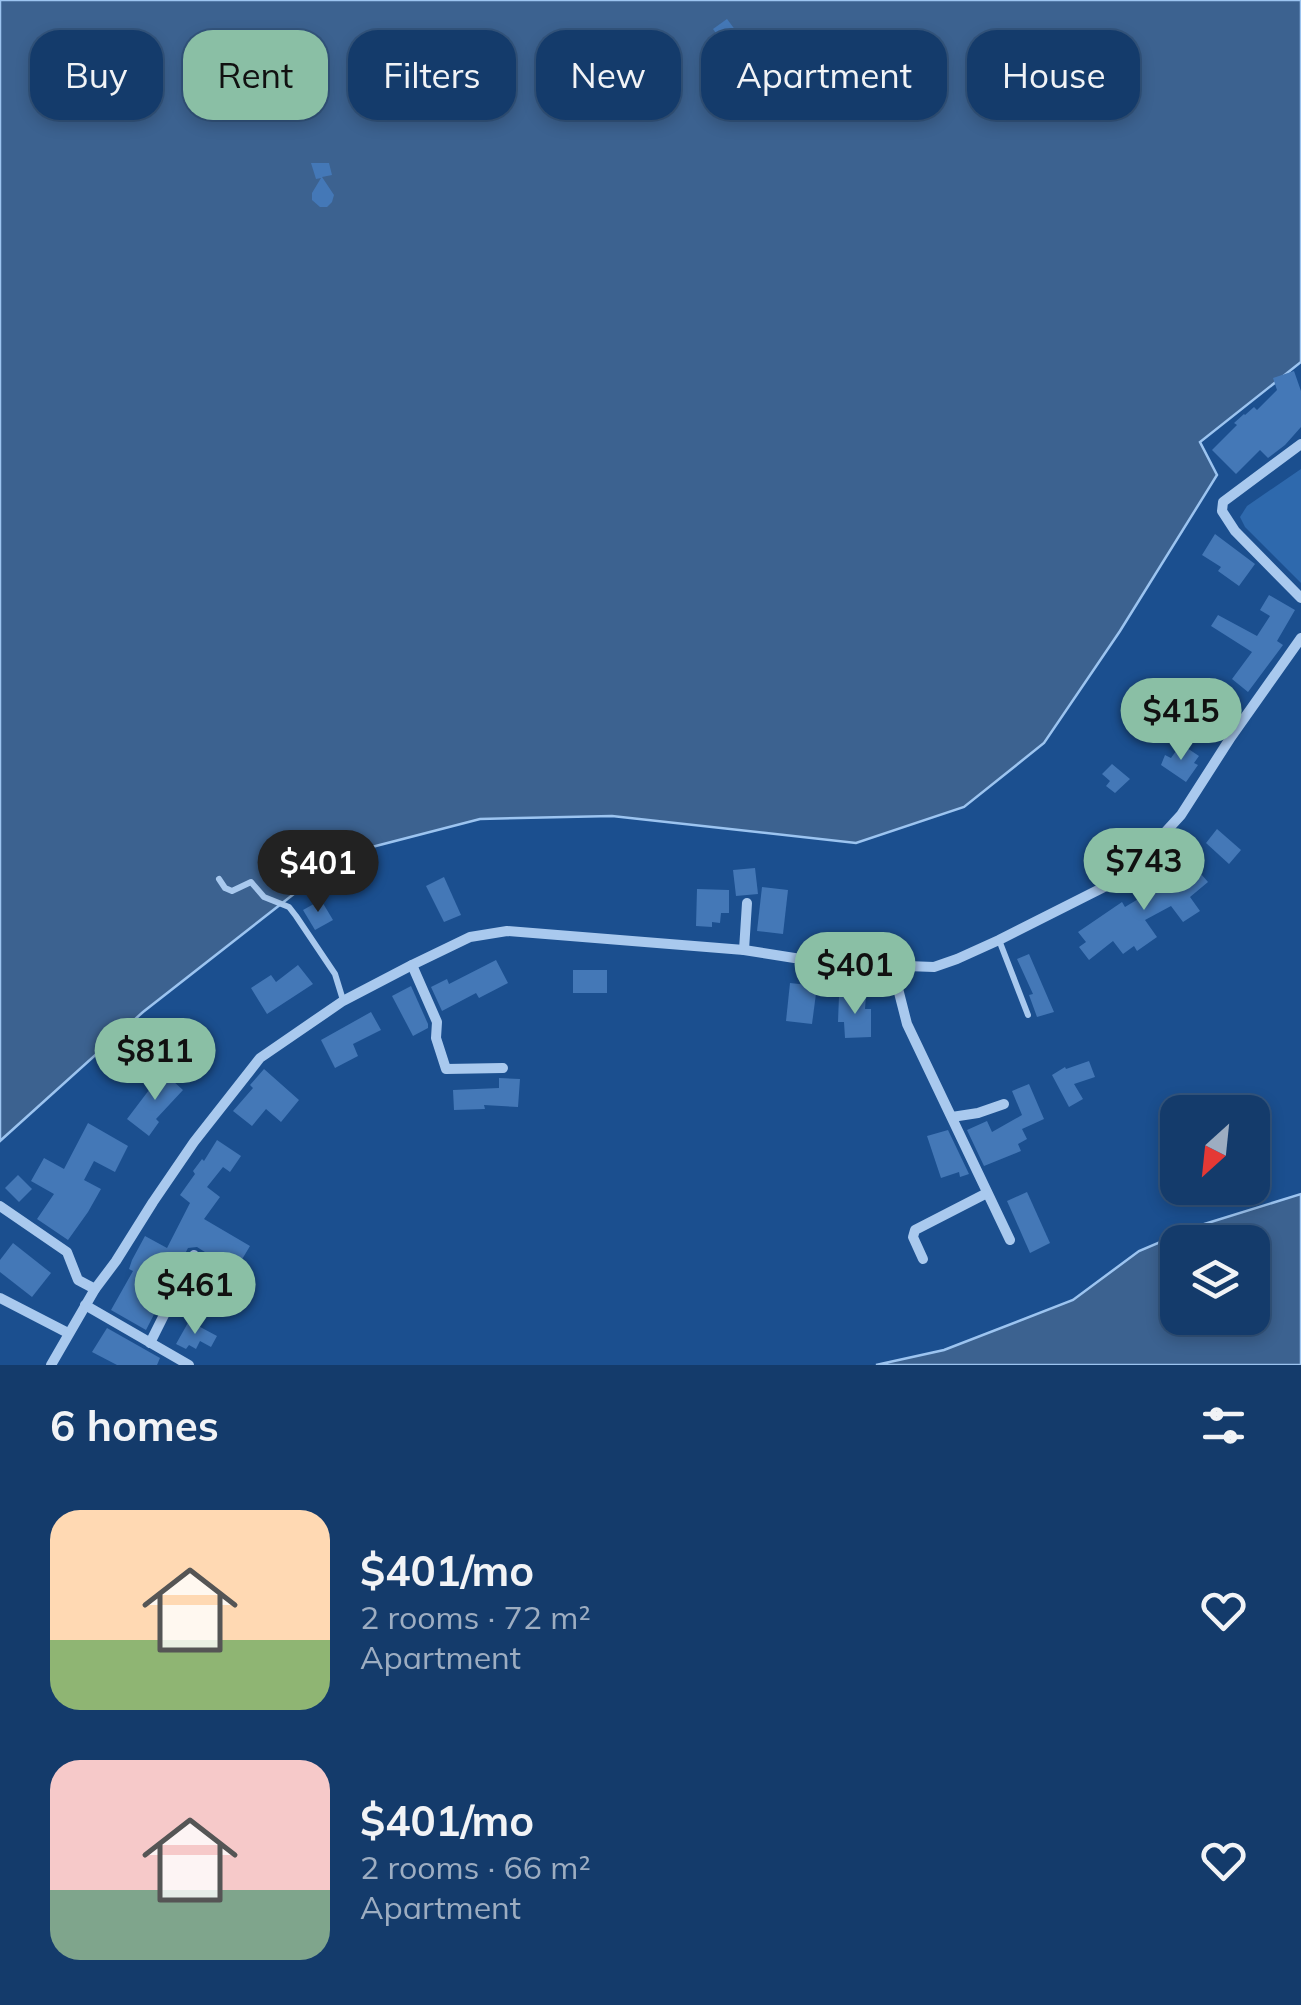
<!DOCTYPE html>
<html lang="en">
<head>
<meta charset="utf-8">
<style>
	:root { --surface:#143b6b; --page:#214673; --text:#f1f3f6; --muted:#9dadc1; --line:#33557e; --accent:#8abfa5 }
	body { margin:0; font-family:Mulish,sans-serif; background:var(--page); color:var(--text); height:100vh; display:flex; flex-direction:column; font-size:38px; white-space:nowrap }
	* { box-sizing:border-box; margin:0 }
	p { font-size:32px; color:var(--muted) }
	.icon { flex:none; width:55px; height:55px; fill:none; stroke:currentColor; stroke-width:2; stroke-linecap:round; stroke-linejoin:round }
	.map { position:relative; height:1365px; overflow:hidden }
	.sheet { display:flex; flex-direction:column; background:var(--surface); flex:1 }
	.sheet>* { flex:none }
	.hud { position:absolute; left:30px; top:30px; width:1242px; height:90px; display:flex; gap:20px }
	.needle { width:65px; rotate:207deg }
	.fabs { position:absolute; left:1160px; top:1095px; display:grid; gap:20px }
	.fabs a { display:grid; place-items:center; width:110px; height:110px; border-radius:20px; background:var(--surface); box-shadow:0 5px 15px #0003,0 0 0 2px var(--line); font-size:50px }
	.price { position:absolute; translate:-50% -85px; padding:0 22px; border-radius:35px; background:var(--accent); color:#111; font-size:32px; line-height:65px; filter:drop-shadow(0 2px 5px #0008) }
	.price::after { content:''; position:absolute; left:50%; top:60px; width:30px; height:22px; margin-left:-15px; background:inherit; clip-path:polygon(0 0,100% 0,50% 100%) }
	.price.on { background:#222; color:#fff }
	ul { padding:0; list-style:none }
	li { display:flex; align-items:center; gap:30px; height:250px; padding:0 50px }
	li span { display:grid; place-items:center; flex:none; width:280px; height:200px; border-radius:30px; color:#555 }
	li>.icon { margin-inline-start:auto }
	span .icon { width:120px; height:120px; fill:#fffc; stroke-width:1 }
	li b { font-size:42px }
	h2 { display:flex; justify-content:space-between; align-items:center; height:120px; padding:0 50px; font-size:42px }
	.chip { padding:0 35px; border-radius:30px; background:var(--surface); box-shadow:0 5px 15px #0003,0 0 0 2px var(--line); font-size:35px; line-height:90px }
	.chip.on { background:var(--accent); color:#111 }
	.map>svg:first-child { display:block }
	.green { fill:#2e69ad }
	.water { fill:#3c6290; stroke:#9cc4f0; stroke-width:2.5; fill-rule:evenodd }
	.building { fill:#4478b7 }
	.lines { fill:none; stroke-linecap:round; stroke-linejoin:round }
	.service { stroke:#a9c9ee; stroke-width:6 }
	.minor { stroke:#a9c9ee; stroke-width:10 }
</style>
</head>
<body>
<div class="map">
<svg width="1301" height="1365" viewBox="0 0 1301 1365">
	<rect width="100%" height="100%" fill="#1b4f8f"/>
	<!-- green -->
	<polygon class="green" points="1301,469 1301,583 1245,527 1240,517 1247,506"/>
	<!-- water -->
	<g class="water">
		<polygon points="0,0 1301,0 1301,362 1200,442 1217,475 1120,631 1044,743 964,807 856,843 612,816 480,819 345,854 143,1012 0,1141"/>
		<path d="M1301 1194V1365H876L944 1350 1073 1300 1139 1251 1198 1226ZM1178 1242H1252V1318H1178Z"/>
	</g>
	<!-- building -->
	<g class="building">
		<polygon points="727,19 739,35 725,46 713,29"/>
		<polygon points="608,66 609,86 586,88 584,68"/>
		<polygon points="311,163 329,163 332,175 322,177 334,195 332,202 327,207 320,207 312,200 312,193 321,178 316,179"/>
		<polygon points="1294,371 1301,391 1301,427 1285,445 1268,458 1260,450 1236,474 1212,450 1237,425 1234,423 1244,414 1245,415 1254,407 1257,410 1277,390 1273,378"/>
		<polygon points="1215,534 1255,564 1239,586 1218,571 1221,567 1202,555"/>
		<polygon points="1269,595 1295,610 1277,641 1283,645 1248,692 1232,679 1252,652 1211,626 1218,615 1257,636 1270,616 1260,610"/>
		<polygon points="1181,744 1199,756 1194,763 1198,765 1186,782 1161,765 1165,755 1171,758"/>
		<polygon points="1112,764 1130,779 1115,793 1106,786 1110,781 1102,774"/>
		<polygon points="1217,829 1241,850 1229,864 1206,843"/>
		<polygon points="1188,859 1208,882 1190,897 1200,911 1183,922 1171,906 1145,920 1157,937 1137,951 1134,946 1123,954 1113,941 1089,960 1079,947 1086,942 1078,932 1122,902 1125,907 1158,887 1154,880 1169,871 1170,874"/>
		<polygon points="755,868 758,894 736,896 733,870"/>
		<polygon points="444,877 461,915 444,922 426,886"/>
		<polygon points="762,887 788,890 783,934 757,931"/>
		<polygon points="697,889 729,890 729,913 721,913 720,923 712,922 712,927 696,926"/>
		<polygon points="321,900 333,920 315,930 303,910"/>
		<polygon points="1029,954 1054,1012 1037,1017 1029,995 1033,994 1017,959"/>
		<polygon points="496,960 508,983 479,998 476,993 442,1011 431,987 447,979 449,984"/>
		<polygon points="298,965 313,984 267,1014 251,988 271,975 276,982"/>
		<rect x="573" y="970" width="34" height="23"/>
		<polygon points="790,983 817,986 812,1024 786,1021"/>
		<polygon points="411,986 428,1024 428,1028 413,1036 392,996"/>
		<polygon points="839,996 866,996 865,1009 871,1009 871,1037 845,1038 844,1022 838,1022"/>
		<polygon points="371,1012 381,1030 353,1044 358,1056 335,1068 321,1040"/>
		<polygon points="1089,1061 1095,1077 1074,1084 1083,1099 1069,1107 1052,1075 1065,1067 1066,1069"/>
		<polygon points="264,1069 299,1100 281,1122 266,1109 252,1126 233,1111 253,1088 250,1085"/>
		<polygon points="162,1071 183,1090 156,1119 159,1122 149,1136 127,1119 149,1090 147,1087"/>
		<polygon points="499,1078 520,1079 518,1107 484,1105 485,1109 454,1110 453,1090 499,1088"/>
		<polygon points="1029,1084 1044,1119 1022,1129 1027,1139 1018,1144 1021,1151 984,1166 967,1130 987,1121 992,1132 1022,1115 1012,1091"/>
		<polygon points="88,1123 128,1146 115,1172 94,1161 84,1180 101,1189 88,1212 68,1240 37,1219 54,1194 31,1181 44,1158 64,1169"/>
		<polygon points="948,1130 969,1174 960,1177 959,1172 941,1178 927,1136"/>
		<polygon points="217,1140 241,1156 230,1172 223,1167 207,1187 220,1197 204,1219 250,1246 235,1271 197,1247 188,1248 146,1330 111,1310 133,1271 129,1269 132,1260 145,1236 167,1248 190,1203 180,1195 195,1174 193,1171 202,1159 204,1161"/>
		<polygon points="18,1175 32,1189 19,1202 5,1188"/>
		<polygon points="1027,1192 1050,1243 1030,1253 1007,1201"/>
		<polygon points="13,1243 51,1273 32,1297 0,1272 0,1260"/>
		<polygon points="189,1321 217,1336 211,1347 200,1341 196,1349 189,1345 186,1349 176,1344"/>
		<polygon points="107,1328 160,1358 157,1365 117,1365 92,1352"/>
	</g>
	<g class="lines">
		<!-- service -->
		<g class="service">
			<polyline points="219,879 225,888 232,891 251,882 264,897 289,907 296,916 335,974 343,1000"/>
			<polyline points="999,940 1028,1015"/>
		</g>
		<!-- minor -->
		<g class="minor">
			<polyline points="1301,444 1223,502 1222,511 1235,531 1301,598"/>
			<polyline points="744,950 747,903"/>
			<polyline points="412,965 437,1022 436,1038 446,1069 503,1068"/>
			<polyline points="892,965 907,1024 1010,1240"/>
			<polyline points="952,1117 978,1113 1004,1104"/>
			<polyline points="0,1206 67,1252 78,1280 95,1289"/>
			<polyline points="923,1259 913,1237 915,1230 987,1193"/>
			<polyline points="0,1298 68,1333"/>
			<polyline points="85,1305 189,1365"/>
			<polyline points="150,1343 194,1255"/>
			<polyline points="51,1365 95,1289 116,1261 153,1202 194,1142 260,1058 343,1001 412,965 470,937 507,931 744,950 826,963 934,967 957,959 999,940 1114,882 1137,863 1181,815 1231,737 1301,638"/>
		</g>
	</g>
</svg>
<div class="fabs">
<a><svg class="needle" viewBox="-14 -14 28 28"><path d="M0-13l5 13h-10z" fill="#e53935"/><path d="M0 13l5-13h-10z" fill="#9dadc1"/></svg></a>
<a><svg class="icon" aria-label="layers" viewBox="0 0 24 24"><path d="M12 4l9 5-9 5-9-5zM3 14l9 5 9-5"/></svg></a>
</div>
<b class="price" style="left:1181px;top:763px">$415</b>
<b class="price" style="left:1144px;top:913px">$743</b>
<b class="price on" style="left:318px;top:915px">$401</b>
<b class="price" style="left:855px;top:1017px">$401</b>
<b class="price" style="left:155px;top:1103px">$811</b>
<b class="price" style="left:195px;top:1337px">$461</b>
<div class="hud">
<a class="chip">Buy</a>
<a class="chip on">Rent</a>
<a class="chip">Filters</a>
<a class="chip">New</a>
<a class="chip">Apartment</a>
<a class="chip">House</a>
</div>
</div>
<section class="sheet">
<h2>6 homes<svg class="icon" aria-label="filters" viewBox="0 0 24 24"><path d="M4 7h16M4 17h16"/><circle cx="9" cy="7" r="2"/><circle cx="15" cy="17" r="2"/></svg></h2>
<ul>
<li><span style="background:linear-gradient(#ffd9b3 65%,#8fb573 0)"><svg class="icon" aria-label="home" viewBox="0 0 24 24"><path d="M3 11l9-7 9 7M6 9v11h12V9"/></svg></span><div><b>$401/mo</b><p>2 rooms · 72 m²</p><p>Apartment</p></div><svg class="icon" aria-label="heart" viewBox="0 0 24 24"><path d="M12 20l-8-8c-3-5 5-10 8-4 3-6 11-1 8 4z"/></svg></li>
<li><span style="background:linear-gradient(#f6c9c9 65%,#7fa58c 0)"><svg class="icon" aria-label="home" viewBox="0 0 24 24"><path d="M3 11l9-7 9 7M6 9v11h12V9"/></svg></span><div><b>$401/mo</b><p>2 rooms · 66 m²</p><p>Apartment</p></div><svg class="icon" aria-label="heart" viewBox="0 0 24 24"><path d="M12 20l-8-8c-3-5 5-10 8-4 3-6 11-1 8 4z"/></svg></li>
</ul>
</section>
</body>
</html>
